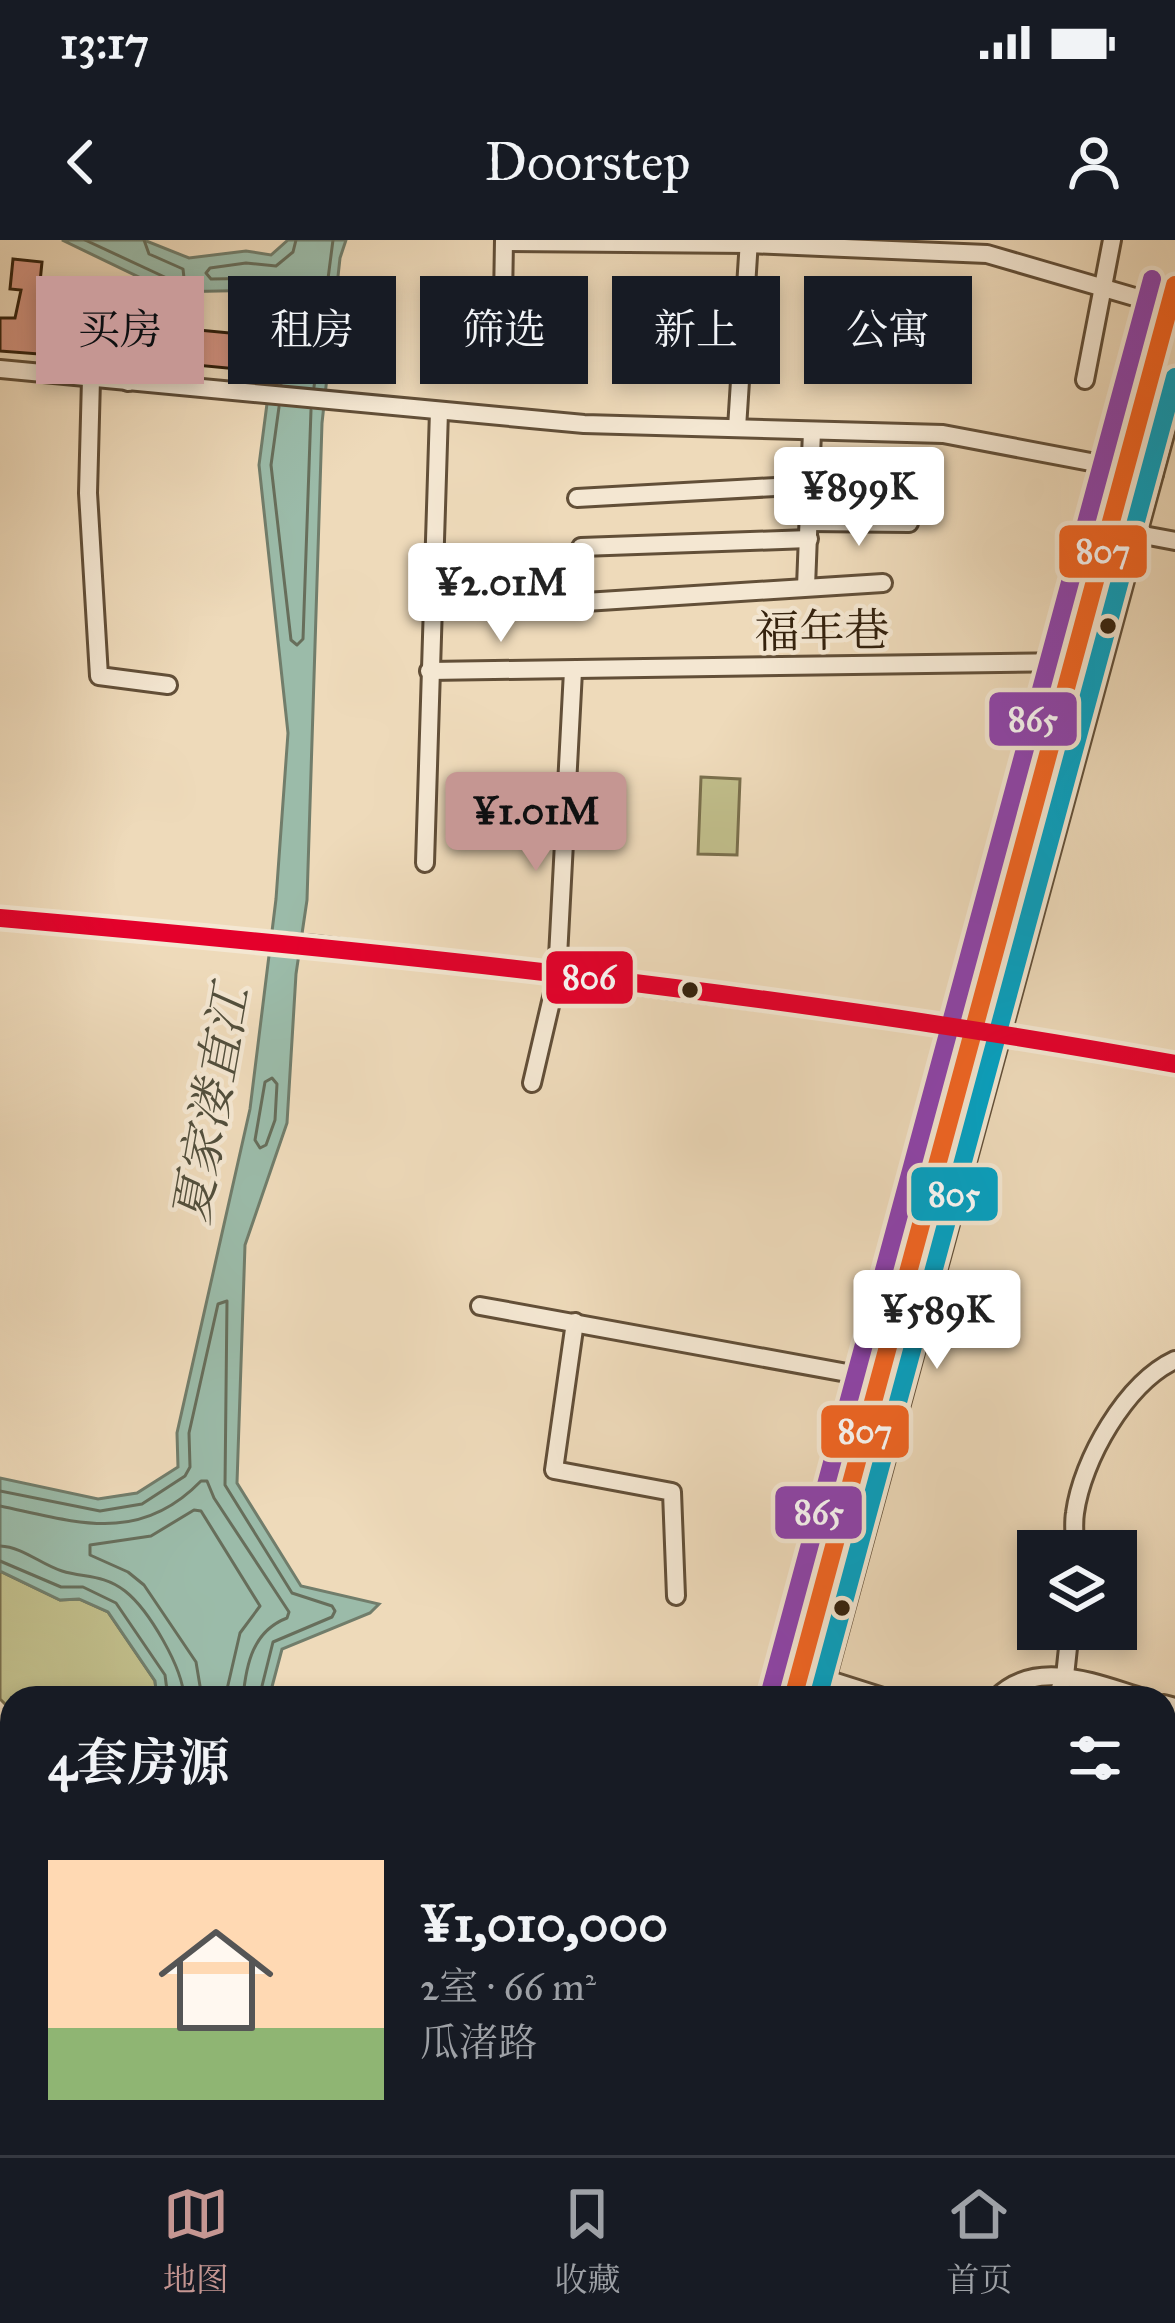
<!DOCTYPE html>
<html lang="zh">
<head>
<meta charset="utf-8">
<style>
	:root { --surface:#171b24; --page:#20242c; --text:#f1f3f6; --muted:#9ea1a6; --line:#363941; --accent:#c59692 }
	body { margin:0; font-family:"IM FELL Great Primer","Noto Serif SC",serif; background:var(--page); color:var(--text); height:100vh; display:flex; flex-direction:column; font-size:45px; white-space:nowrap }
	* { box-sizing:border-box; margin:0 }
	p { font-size:39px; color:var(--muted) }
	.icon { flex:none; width:66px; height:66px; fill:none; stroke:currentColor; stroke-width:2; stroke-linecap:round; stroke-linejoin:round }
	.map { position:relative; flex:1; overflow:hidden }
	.details { position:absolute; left:0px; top:1446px; width:1176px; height:471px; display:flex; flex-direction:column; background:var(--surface); border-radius:36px 36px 0 0; box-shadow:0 6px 18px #0003 }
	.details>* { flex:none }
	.top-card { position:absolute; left:36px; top:36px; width:1104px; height:108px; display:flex; gap:24px }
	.buttons { position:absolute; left:1017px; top:1290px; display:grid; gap:24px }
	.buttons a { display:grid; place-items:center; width:120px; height:120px; border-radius:0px; background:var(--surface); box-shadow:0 6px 18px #0003; font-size:60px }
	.price { position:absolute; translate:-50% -102px; padding:0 27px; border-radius:12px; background:#fff; color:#222; font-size:39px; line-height:78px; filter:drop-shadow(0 3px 6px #0008) }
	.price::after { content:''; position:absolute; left:50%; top:72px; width:36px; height:27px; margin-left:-18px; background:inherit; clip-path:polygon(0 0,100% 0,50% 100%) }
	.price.selected { background:var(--accent); color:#111 }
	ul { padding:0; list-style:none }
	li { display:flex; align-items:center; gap:36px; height:300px; padding:0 48px }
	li+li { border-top:3px solid var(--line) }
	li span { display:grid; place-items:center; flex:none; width:336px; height:240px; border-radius:0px; color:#555 }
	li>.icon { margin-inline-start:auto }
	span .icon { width:144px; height:144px; fill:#fffc; stroke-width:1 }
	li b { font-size:51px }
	h2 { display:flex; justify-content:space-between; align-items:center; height:144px; padding:0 48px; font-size:51px }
	.chip { padding:0 42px; border-radius:0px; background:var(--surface); box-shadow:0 6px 18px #0003; font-size:42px; line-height:108px }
	.chip.selected { background:var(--accent); color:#111 }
	.status { display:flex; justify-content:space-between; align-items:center; height:84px; padding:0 60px; background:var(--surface); direction:ltr }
	.status svg { height:33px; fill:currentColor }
	header { display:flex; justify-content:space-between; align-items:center; height:156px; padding:0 48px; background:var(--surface); font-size:54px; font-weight:600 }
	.menu { display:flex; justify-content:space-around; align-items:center; height:168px; border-top:3px solid var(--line); background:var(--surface); font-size:33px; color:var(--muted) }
	.menu a { display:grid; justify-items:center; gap:6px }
	.menu .selected { color:var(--accent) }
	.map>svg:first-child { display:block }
	.green { fill:#c0bd8a; stroke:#7a6f4c; stroke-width:3 }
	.water { fill:#9bbba9; stroke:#717d6b; stroke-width:3 }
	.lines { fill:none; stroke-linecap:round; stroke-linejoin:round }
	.shore { stroke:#676e5b; stroke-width:3 }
	.building { fill:#d49481; stroke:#33210d; stroke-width:3 }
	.minor-casing { stroke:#624f38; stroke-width:22 }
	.minor { stroke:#f4e7d2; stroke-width:16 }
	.bus-1-casing { stroke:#f4e7d2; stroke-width:27 }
	.bus-2-casing { stroke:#f4e7d2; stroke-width:27 }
	.bus-3-casing { stroke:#f4e7d2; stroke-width:27 }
	.bus-4-casing { stroke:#f4e7d2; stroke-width:27 }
	.bus-1 { stroke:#f26522; stroke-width:18 }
	.bus-2 { stroke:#03a2c4; stroke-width:18 }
	.bus-3 { stroke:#8e44ad; stroke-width:18 }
	.bus-4 { stroke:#e4002b; stroke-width:18 }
	.bus-dot { fill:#33210d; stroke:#f4e7d2; stroke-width:4.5 }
	.labels { text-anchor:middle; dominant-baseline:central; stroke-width:9; stroke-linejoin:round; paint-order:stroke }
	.street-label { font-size:45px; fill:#33210d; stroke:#f4e7d2 }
	.water-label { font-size:48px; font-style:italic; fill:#524f3c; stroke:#f4e7d2 }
	.line-badge { stroke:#f4e7d2; stroke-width:4.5 }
	.badge-label { font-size:33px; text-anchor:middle; font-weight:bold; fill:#fff }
</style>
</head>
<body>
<div class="status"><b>13:17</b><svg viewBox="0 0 49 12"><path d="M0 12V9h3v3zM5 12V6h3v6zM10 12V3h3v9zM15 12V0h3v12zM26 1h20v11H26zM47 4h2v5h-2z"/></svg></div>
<header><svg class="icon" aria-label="back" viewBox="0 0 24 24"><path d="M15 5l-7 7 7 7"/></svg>Doorstep<svg class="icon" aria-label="person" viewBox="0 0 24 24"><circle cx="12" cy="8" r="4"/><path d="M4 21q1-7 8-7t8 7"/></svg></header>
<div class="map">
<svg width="1175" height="1915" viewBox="0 0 1175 1915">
	<rect width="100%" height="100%" fill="#eedaba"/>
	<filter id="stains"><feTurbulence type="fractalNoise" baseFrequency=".00167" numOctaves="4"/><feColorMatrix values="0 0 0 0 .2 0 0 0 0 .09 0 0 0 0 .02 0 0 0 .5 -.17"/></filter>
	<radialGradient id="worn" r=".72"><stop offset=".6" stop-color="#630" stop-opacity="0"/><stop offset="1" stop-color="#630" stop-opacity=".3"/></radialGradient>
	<!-- green -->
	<g class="green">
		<polygon points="701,537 740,539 737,615 698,614"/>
		<polygon points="0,1331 60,1360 79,1359 108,1372 155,1441 157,1458 12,1458 12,1471 0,1459"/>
	</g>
	<!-- water -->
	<g class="water">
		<polygon points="62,0 144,0 189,18 246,11 271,15 288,0 346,0 340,18 322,183 307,660 296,734 287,883 245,1005 237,1243 301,1346 379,1364 370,1373 282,1409 269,1458 157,1458 155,1441 108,1372 79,1359 60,1360 0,1331 0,1238 98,1259 137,1253 178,1227 177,1193 250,869 276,659 288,493 259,225 280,64 266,50 170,52"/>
		<polygon points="12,1785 12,1905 705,1905 748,1915 0,1915 0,1789"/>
	</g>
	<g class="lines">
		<!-- shore -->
		<g class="shore">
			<polyline points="85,0 171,40 184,38 183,29 149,14 144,0"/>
			<polyline points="281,144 292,67 288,56 267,38 211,39 206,33 210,28 246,23 276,26 293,12 296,0"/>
			<polyline points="314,147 333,0"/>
			<polyline points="279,167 271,225 291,400 297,405 303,399 311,170"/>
			<polygon points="272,838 277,844 275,880 266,905 260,908 255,900 265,842"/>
			<polyline points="0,1251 100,1271 142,1264 185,1236 190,1227 189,1193 218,1064 227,1061 225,1245 292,1353 332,1366 335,1371 332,1377 273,1402 259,1458"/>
			<path d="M0 1266C76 1282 139 1305 201 1241H207L214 1258 289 1372 287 1378C253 1391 246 1424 243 1458"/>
			<path d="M0 1306C23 1307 40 1324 62 1331 84 1338 103 1334 125 1351 149 1370 183 1428 184 1458"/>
			<polyline points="0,1321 61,1347 83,1347 116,1363 165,1435 168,1458"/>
			<polyline points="202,1458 196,1422 144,1345 128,1332 90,1315 90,1305 151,1296 194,1270 201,1271 260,1366 240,1393 225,1458"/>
		</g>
	</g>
	<!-- building -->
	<g class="building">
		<polygon points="13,19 42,22 38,62 122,69 117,120 0,111 0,78 15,78 21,50 10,49"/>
		<polygon points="146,85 261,96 258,131 143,120"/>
	</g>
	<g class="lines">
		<!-- minor casing -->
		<g class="minor-casing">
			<g id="minor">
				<polyline points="504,2 749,4 987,14 1169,67"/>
				<polyline points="502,121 504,0"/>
				<polyline points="0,129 584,184 943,194 1154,234"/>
				<polyline points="91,139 88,253 99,436 168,445"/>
				<polyline points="1085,140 1112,0"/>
				<polyline points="128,142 136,58"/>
				<polyline points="737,188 749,0"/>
				<polyline points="812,233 923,226"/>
				<polyline points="577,258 811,245"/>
				<polyline points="809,282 909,283"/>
				<polyline points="1138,294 1175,301"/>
				<polyline points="581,307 809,299"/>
				<polyline points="806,347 812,191"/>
				<polyline points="585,362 883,343"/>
				<polyline points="429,431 1073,422"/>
				<polyline points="425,623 439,171"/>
				<polyline points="0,678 316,705 974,788 1175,824"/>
				<polyline points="532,843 557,736 573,431"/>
				<polyline points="480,1066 880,1139"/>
				<polyline points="575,1082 554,1230 672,1252 676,1356"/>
				<path d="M1075 1311C1075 1299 1073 1285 1075 1273 1082 1220 1126 1143 1175 1120"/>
				<polyline points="826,1439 886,1458"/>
				<polyline points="793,1458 1175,45"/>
				<polyline points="821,1458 1175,157"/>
				<path d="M996 1458C1037 1417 1096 1444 1144 1458"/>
				<polyline points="1056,1458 1065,1436 1070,1389"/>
				<polyline points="1164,1464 1175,1467"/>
				<polyline points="672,1915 674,1905"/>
				<polyline points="699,1915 701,1905"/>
			</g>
		</g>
		<!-- minor -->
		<use href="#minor" class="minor"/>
		<!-- bus-1 casing -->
		<g class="bus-1-casing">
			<polyline id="bus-1" points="793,1458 1175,45"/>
		</g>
		<!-- bus-2 casing -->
		<g class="bus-2-casing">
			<polyline id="bus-2" points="818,1458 1175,137"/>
		</g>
		<!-- bus-3 casing -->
		<g class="bus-3-casing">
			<polyline id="bus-3" points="770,1452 1152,39"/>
		</g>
		<!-- bus-4 casing -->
		<g class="bus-4-casing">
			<path id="bus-4" d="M0 678C393 712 787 754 1175 824"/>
		</g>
		<!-- bus-1 -->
		<use href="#bus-1" class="bus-1"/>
		<!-- bus-2 -->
		<use href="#bus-2" class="bus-2"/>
		<!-- bus-3 -->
		<use href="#bus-3" class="bus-3"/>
		<!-- bus-4 -->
		<use href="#bus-4" class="bus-4"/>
	</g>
	<!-- markers -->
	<g class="bus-dot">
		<circle cx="1108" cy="386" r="10"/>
		<circle cx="690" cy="750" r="10"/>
		<circle cx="842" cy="1368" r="10"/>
	</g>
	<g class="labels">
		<!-- street labels -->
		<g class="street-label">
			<text transform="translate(822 391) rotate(-1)">福年巷</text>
		</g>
		<!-- water labels -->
		<g class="water-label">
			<text transform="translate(211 865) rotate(-80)">夏家溇直江</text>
		</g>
	</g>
	<g class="line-badge">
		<rect x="1057" y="283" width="92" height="57" rx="12" fill="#f26522"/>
		<rect x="987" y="450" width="92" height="58" rx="12" fill="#8e44ad"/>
		<rect x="544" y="709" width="91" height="57" rx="12" fill="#e4002b"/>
		<rect x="909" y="925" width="91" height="58" rx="12" fill="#03a2c4"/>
		<rect x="819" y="1163" width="92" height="57" rx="12" fill="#f26522"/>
		<rect x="773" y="1244" width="91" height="57" rx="12" fill="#8e44ad"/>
	</g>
	<g class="badge-label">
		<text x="1103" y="323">807</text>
		<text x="1033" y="491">865</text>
		<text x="589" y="749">806</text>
		<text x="954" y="966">805</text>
		<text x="865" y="1203">807</text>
		<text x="819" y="1284">865</text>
	</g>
	<rect width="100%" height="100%" filter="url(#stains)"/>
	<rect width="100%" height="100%" fill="url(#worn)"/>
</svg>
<div class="buttons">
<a><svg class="icon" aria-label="layers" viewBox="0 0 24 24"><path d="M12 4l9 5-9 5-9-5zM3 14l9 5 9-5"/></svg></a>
</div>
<b class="price" style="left:859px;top:309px">¥899K</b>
<b class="price" style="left:501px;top:405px">¥2.01M</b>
<b class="price selected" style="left:536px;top:634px">¥1.01M</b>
<b class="price" style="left:937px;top:1132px">¥589K</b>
<div class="top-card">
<a class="chip selected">买房</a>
<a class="chip">租房</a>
<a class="chip">筛选</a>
<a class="chip">新上</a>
<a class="chip">公寓</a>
</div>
<section class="details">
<h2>4套房源<svg class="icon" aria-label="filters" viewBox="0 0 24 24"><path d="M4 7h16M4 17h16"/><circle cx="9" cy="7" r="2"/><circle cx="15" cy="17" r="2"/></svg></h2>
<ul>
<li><span style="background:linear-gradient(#ffd9b3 70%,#8fb573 0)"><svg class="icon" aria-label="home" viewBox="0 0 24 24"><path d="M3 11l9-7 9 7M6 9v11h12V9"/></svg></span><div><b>¥1,010,000</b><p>2室 · 66 m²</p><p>瓜渚路</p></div></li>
</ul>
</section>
</div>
<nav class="menu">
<a class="selected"><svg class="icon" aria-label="map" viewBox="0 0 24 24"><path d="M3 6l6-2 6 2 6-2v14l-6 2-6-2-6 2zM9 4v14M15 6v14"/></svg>地图</a>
<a><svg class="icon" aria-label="saved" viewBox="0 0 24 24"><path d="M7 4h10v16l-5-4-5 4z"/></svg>收藏</a>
<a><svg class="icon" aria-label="home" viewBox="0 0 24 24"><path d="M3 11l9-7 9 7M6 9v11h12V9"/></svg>首页</a>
</nav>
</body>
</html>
